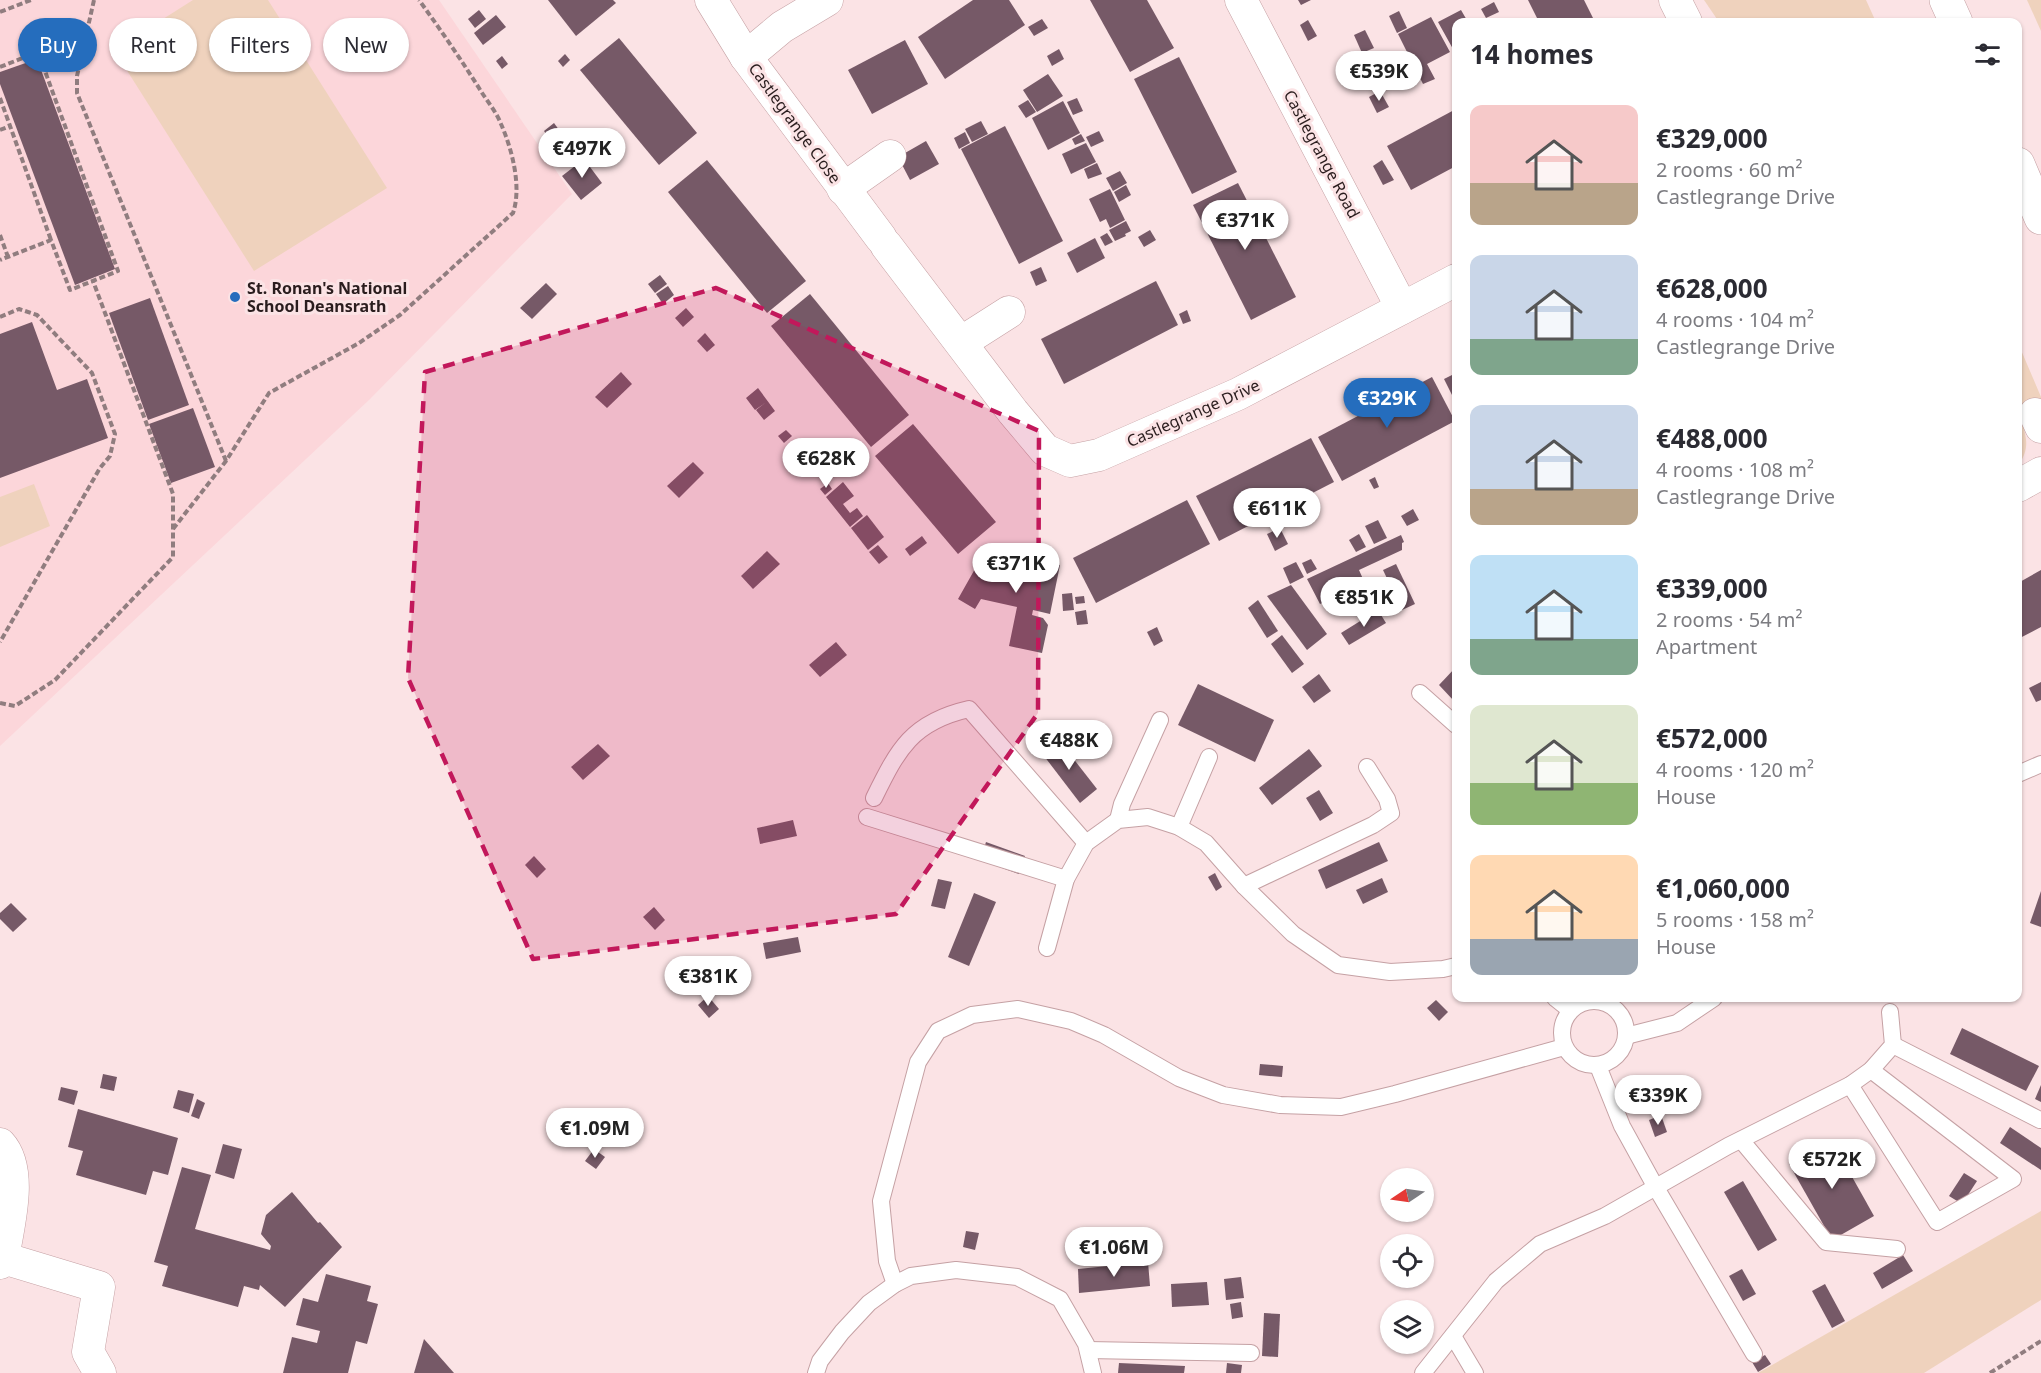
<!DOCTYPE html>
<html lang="en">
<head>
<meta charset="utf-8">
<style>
	:root { --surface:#fff; --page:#f7f7f7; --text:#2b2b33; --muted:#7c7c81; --accent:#256dbd }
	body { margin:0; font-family:"Noto Sans",sans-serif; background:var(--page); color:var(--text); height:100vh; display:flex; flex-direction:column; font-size:22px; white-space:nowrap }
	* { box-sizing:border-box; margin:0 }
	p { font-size:20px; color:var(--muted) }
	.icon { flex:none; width:33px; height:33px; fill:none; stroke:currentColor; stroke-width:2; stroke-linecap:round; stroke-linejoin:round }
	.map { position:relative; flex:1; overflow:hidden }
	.drawer { position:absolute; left:1452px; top:18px; width:570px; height:984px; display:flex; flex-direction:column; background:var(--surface); border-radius:12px; box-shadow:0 2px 4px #0004 }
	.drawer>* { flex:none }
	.banner { position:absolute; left:18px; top:18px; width:570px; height:54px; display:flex; gap:12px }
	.needle { width:39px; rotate:257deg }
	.controls { position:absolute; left:1380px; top:1168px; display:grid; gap:12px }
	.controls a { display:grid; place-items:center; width:54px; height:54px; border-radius:50%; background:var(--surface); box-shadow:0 2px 4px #0004; font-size:30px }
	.price { position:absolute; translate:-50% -51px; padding:0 14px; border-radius:21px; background:#fff; color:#222; font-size:20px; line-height:39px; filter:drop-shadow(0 2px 3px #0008) }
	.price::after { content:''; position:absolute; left:50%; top:36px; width:18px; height:14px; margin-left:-9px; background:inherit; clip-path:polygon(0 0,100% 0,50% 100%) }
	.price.current { background:var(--accent); color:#fff }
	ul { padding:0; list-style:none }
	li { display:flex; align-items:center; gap:18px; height:150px; padding:0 18px }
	li span { display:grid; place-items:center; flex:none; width:168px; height:120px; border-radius:12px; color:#555 }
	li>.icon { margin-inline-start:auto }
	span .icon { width:72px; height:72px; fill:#fffc; stroke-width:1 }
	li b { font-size:26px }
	h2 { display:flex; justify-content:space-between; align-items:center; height:72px; padding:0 18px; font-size:26px }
	.pill { padding:0 21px; border-radius:27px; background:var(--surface); box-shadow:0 2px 4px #0004; font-size:21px; line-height:54px }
	.pill.current { background:var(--accent); color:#fff }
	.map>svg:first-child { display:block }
	.built { fill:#fcd6da }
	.green { fill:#efd2bd }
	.building { fill:#765967 }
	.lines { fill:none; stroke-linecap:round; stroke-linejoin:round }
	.lane-casing { stroke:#c5a1a4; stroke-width:18 }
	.street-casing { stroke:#c5a1a4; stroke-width:33 }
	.secondary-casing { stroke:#c5a1a4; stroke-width:34 }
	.path { stroke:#907d7f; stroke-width:4; stroke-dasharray:6 3; stroke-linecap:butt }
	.lane { stroke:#fff; stroke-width:16 }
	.street { stroke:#fff; stroke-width:32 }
	.secondary { stroke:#fff; stroke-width:33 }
	.marked { fill:#c2185b; fill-opacity:0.2; stroke:#c2185b; stroke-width:4.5; stroke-dasharray:12 8; stroke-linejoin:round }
	.poi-dot { fill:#256dbd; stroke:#fbe3e5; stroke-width:2 }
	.labels { text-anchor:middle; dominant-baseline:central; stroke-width:6; stroke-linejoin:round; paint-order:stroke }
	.street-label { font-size:16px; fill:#2a1d1e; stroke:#fbe3e5 }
	.poi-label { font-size:16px; font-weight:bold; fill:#2a1d1e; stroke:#fbe3e5; text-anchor:start }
</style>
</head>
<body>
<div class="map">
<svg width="2041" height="1373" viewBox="0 0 2041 1373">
	<rect width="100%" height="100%" fill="#fbe3e5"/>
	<!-- built -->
	<polygon class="built" points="0,0 439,0 572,194 369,400 0,746"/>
	<!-- green -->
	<g class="green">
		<polygon points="193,0 268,0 387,188 254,271 114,50"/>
		<polygon points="1704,0 1866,0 1876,22 1719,22"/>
		<polygon points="2027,0 2041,0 2041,31"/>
		<path d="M2018 343 2041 397V402L2021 419C2027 439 2030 448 2018 466Z"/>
		<polygon points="34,484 50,526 0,547 0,497"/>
		<polygon points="2041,1211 2041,1300 1924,1373 1758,1373"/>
	</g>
	<!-- building -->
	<g class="building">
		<polygon points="548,0 613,0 616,3 576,36"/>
		<polygon points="973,0 1009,0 1025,25 945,79 918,37"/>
		<polygon points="1090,0 1147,0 1174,48 1130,72"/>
		<polygon points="1298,0 1311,0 1301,5"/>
		<polygon points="1528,0 1584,0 1595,22 1539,22"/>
		<polygon points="1494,2 1499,12 1486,18 1481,9"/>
		<polygon points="479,10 486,19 475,28 468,19"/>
		<polygon points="1461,10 1468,22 1456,22 1456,47 1453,49 1438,22"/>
		<polygon points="1399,11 1407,28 1397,33 1389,16"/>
		<polygon points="496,15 506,27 483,45 474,33"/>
		<polygon points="1431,17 1450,52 1427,64 1435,79 1423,84 1398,34"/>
		<polygon points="1042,19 1048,28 1034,36 1028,27"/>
		<polygon points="1308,20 1317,36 1308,41 1300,25"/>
		<polygon points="1365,30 1374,48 1362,53 1354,35"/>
		<polygon points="619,38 697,133 659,165 580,70"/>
		<polygon points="905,40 928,84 872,114 848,70"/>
		<polygon points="1059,49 1064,59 1052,66 1047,56"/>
		<polygon points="565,54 570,60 563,67 558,61"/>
		<polygon points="1373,54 1379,64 1372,68 1367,58"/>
		<polygon points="502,56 508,64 502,69 496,61"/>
		<polygon points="1179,57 1237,172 1192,194 1134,79"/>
		<polygon points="37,59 115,269 75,285 0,84 0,72"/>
		<polygon points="1048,74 1063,96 1037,112 1023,90"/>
		<polygon points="1380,91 1389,107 1377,113 1369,97"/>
		<polygon points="1077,98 1083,111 1073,115 1067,102"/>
		<polygon points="1028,100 1036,112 1026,118 1018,106"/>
		<polygon points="1063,101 1080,133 1048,150 1032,118"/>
		<polygon points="1456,109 1456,166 1411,190 1387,146"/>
		<polygon points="981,121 988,134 972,142 965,129"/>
		<polygon points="554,123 562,134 552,142 544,131"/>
		<polygon points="1005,126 1063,241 1019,264 961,149"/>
		<polygon points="1099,131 1104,141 1091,147 1086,137"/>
		<polygon points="965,132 970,143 959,149 954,138"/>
		<polygon points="1081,134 1085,141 1075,145 1072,139"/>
		<polygon points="926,141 939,164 910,180 898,157"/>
		<polygon points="1086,143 1096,162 1071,174 1062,154"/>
		<polygon points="584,159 602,183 581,200 562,176"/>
		<polygon points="707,160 806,281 767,313 668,192"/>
		<polygon points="1382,160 1394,180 1383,185 1373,166"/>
		<polygon points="1097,163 1102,174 1088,179 1084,169"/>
		<polygon points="1120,171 1127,183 1113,191 1106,178"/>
		<polygon points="1238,183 1296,297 1251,320 1193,205"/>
		<polygon points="1126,185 1131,195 1119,202 1114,192"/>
		<polygon points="1110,189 1125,220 1110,228 1106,219 1100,222 1089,199"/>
		<polygon points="1126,221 1131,231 1125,234 1126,236 1115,241 1109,230"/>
		<polygon points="1150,230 1156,240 1144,247 1138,237"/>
		<polygon points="1107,233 1113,242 1105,246 1100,237"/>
		<polygon points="1095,238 1105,258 1077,273 1067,253"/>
		<polygon points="1041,267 1047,281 1036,286 1030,272"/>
		<polygon points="660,275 667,284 655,293 648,284"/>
		<polygon points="1156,281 1178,325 1064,384 1041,339"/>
		<polygon points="546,283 557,294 532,319 520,308"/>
		<polygon points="668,286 674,295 663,304 656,294"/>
		<polygon points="810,294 909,415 871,447 771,326"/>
		<polygon points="150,298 189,405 148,420 109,313"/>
		<polygon points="686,308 694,317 683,327 675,318"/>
		<polygon points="1187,310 1191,321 1183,324 1179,314"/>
		<polygon points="32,322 57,390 87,379 108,438 0,478 0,334"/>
		<polygon points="705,333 715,345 707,352 697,341"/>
		<polygon points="621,372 632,384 607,408 595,397"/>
		<polygon points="1456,373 1456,403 1444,379"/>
		<polygon points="1432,377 1455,421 1342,481 1318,437"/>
		<polygon points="758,388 775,411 764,420 756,410 765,403 755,410 746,398"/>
		<polygon points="193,408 215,467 171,483 149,424"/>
		<polygon points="913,424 996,522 958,554 875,456"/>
		<polygon points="786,430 792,436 784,443 778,436"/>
		<polygon points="1311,438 1334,482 1219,541 1196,496"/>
		<polygon points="815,461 822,469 812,477 805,469"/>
		<polygon points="693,462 704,473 679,498 667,486"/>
		<polygon points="1375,477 1379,487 1374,489 1369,480"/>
		<polygon points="843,482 854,496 843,504 850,513 857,508 863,516 850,527 826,497"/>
		<polygon points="828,483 832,489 825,495 820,489"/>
		<polygon points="1187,500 1210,544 1096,603 1073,558"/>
		<polygon points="1413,509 1419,520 1407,526 1401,516"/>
		<polygon points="867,515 884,537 868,550 851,528"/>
		<polygon points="1378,520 1387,538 1374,544 1365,526"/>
		<polygon points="1280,528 1288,544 1275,551 1267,534"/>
		<polygon points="1359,534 1366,547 1356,552 1349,540"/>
		<polygon points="1401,535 1404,542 1402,543 1402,550 1359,570 1367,588 1345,598 1342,594 1320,604 1307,579"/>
		<polygon points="922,536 927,543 910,556 905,549"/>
		<polygon points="878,545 888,557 879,564 869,552"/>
		<polygon points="767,551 780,564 753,589 741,576"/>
		<polygon points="993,551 1060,565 1050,614 1033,610 1032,615 1043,618 1048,625 1042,653 1009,646 1017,607 981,599 975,609 958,599 980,560 990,566"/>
		<polygon points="1311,559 1317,569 1307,574 1302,563"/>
		<polygon points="1296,562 1304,577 1290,584 1283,568"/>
		<polygon points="1396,564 1415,604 1402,610 1383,570"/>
		<polygon points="2041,570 2041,627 2018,639 2018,583"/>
		<polygon points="1291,585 1327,634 1307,650 1267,596"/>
		<polygon points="1072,593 1074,610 1063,611 1062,594"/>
		<polygon points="1084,596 1085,603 1076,604 1075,597"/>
		<polygon points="1258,600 1278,631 1267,638 1248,608"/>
		<polygon points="1086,610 1088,624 1077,625 1075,612"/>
		<polygon points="1378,610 1386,623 1349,645 1341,633"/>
		<polygon points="1157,627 1163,641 1154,646 1147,632"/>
		<polygon points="1282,635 1304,664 1292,673 1271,644"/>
		<polygon points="836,642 847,655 820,677 809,665"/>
		<polygon points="1456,667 1456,698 1454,701 1439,685"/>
		<polygon points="1319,674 1331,691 1314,703 1302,687"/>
		<polygon points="2041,682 2041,700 2036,702 2029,688"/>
		<polygon points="1198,684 1274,720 1255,762 1178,725"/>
		<polygon points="1089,722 1098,733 1077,750 1068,740"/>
		<polygon points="1058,739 1097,789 1080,803 1041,752"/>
		<polygon points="598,744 610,756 583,780 571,767"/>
		<polygon points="1309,749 1322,766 1272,805 1259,788"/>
		<polygon points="1319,790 1333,813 1320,821 1306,798"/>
		<polygon points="793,820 797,836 760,844 757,828"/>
		<polygon points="986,842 1025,856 1019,874 980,860"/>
		<polygon points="1379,842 1388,861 1326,889 1318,870"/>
		<polygon points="534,856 546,869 537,878 525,865"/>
		<polygon points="1215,873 1222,887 1216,891 1208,877"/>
		<polygon points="1382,878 1388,892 1363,904 1356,890"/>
		<polygon points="938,879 952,882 945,909 931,906"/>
		<polygon points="2041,891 2041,927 2030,923"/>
		<polygon points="974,893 996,902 969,966 948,957"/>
		<polygon points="11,903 27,919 13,932 0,919 0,913"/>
		<polygon points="654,907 665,920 655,930 643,917"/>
		<polygon points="798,937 801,952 766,959 763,943"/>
		<polygon points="708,996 719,1009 709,1018 698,1005"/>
		<polygon points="1436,1000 1448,1012 1439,1021 1427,1008"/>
		<polygon points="1962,1028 2039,1066 2026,1091 1950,1054"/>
		<polygon points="1260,1064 1283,1066 1282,1077 1259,1075"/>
		<polygon points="103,1074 117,1077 114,1091 100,1088"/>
		<polygon points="2041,1085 2041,1102 2035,1099"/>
		<polygon points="61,1087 78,1091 74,1105 58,1100"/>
		<polygon points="178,1090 194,1094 189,1113 173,1108"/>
		<polygon points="197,1099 205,1103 199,1119 191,1116"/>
		<polygon points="78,1109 178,1138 168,1175 153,1171 146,1195 76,1175 83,1151 68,1147"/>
		<polygon points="1661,1115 1667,1132 1655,1137 1649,1120"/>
		<polygon points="2010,1127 2041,1148 2041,1170 2000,1143"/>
		<polygon points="1832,1141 1874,1216 1832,1240 1789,1164"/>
		<polygon points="223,1144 242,1149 234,1179 215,1173"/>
		<polygon points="594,1149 605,1157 596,1169 585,1161"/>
		<polygon points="182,1167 211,1175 195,1229 270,1250 271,1246 261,1234 266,1215 292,1192 318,1223 320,1222 342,1247 285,1307 260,1285 259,1290 244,1286 238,1307 162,1286 168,1266 154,1262"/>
		<polygon points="1964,1173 1977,1181 1962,1204 1949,1196"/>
		<polygon points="1743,1181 1777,1240 1758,1251 1724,1192"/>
		<polygon points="966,1231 979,1233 975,1250 963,1247"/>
		<polygon points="1903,1255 1913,1271 1882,1289 1873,1273"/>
		<polygon points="1148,1262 1150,1286 1079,1293 1078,1269"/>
		<polygon points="1742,1269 1756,1294 1743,1301 1729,1276"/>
		<polygon points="326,1274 371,1286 367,1301 378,1304 367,1344 356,1341 348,1373 283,1373 292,1337 317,1343 320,1331 296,1325 303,1298 318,1302"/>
		<polygon points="1241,1277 1244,1298 1226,1300 1224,1279"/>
		<polygon points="1207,1282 1209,1305 1172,1307 1171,1284"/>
		<polygon points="1825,1284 1845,1321 1832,1328 1812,1291"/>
		<polygon points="1241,1302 1243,1317 1232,1319 1230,1304"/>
		<polygon points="1264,1313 1280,1314 1278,1357 1262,1356"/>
		<polygon points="424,1339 454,1373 414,1373"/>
		<polygon points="1765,1355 1771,1364 1758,1372 1752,1362"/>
		<polygon points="1119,1363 1185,1366 1184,1373 1118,1373"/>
		<polygon points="1227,1363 1242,1365 1241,1373 1226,1373"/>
	</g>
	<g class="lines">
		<!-- lane casing -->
		<g class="lane-casing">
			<g id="lane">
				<polyline points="1420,693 1456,725"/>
				<polyline points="2018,774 2041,764"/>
				<path d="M874 798C898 749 912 722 969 709L1086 843"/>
				<polyline points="867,817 1066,879"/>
				<polyline points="1118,820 1122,804 1160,720"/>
				<polyline points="1179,827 1209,757"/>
				<polyline points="1244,886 1373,825 1391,813 1387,799 1367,767"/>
				<polyline points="1047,948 1066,879 1086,843 1118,820 1148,817 1179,827 1206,843 1244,886 1293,934 1338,965 1390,972 1443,969 1456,966"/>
				<polyline points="1555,998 1570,1010"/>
				<circle cx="1594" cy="1033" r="32"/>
				<polyline points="1626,1036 1677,1023 1714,998"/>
				<polyline points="1893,1045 2040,1120"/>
				<polyline points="1598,1066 1622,1126 1655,1186 1754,1354"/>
				<polyline points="1850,1085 1937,1222 2013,1179 1871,1070"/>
				<polyline points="1741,1140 1826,1242 1897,1249"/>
				<polyline points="895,1284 887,1261 881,1201 918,1062 938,1031 972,1015 1018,1009 1071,1021 1104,1035 1179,1078 1223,1095 1280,1105 1341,1107 1395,1094 1564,1047"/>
				<polyline points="1453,1336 1475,1373"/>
				<polyline points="1088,1350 1251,1353"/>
				<polyline points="816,1373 820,1361 842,1332 869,1303 895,1284 911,1276 956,1270 1017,1277 1060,1299 1086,1344 1093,1373"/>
				<polyline points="1423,1373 1496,1281 1540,1244 1605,1216 1728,1146 1850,1085 1871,1070 1893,1045 1890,1012"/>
			</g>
		</g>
		<!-- street casing -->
		<g class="street-casing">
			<g id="street">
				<polyline points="711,0 746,57 881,238"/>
				<polyline points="1241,0 1402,308"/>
				<polyline points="1675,0 1686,22"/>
				<polyline points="746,57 782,27 827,0"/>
				<polyline points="843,189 890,156"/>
				<polyline points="886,245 1013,412 1045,450 1070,461 1099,455 1238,394 1456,280"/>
				<polyline points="962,342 1009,312"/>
				<polyline points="2035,414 2041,427"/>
				<polyline points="2018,486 2041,473"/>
				<path d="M0 1144C24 1170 8 1227 3 1258L0 1263"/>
				<polyline points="3,1258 99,1287 88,1352 100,1373"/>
			</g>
		</g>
		<!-- secondary casing -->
		<g class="secondary-casing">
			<g id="secondary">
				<polyline points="1946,0 1956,22"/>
				<polyline points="2018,164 2041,218"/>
			</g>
		</g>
		<!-- path -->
		<g class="path">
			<polyline points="94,0 77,76 77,93 226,461"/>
			<polyline points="0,12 31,0"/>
			<polyline points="0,67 38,52 118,271 70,290 51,240 0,260"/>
			<polyline points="0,98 51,240"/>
			<polyline points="0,130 10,126"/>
			<polyline points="0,235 8,257"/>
			<polyline points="0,317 19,309 37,315 92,373 115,434 110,456 100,468 0,642"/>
			<path d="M173 529 226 461 269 393 359 343 400 315 513 213C522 187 512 149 501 124 496 111 486 100 479 88 460 58 440 29 419 0"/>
			<polyline points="0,703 15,706 55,680 173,557 173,494 93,281"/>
			<polyline points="1990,1373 2041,1341"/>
		</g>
		<!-- lane -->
		<use href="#lane" class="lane"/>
		<!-- street -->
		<use href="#street" class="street"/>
		<!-- secondary -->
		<use href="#secondary" class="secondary"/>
	</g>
	<!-- marked area -->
	<path class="marked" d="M716 288 1039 431 1038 713 896 914 533 959 408 678 425 372Z"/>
	<!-- markers -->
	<circle class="poi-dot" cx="235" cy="297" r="6"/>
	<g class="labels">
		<!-- street labels -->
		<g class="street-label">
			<text transform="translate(795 123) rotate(54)">Castlegrange Close</text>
			<text transform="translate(1322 154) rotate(62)">Castlegrange Road</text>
			<text transform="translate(1193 413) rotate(-24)">Castlegrange Drive</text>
		</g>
		<!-- poi labels -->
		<g class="poi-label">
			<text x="247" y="288">St. Ronan's National<tspan x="247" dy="18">School Deansrath</tspan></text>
		</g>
	</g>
</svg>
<div class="controls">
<a><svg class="needle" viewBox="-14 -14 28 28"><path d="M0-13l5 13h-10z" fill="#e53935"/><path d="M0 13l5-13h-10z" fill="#7c7c81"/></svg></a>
<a><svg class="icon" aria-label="locate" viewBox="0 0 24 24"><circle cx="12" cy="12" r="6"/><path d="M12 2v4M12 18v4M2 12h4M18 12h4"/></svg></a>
<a><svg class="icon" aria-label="layers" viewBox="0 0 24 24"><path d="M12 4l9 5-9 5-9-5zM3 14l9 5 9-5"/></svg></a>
</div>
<b class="price" style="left:1379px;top:102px">€539K</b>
<b class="price" style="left:582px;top:179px">€497K</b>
<b class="price" style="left:1245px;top:251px">€371K</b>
<b class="price current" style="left:1387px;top:429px">€329K</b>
<b class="price" style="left:826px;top:489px">€628K</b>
<b class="price" style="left:1277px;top:539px">€611K</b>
<b class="price" style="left:1016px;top:594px">€371K</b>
<b class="price" style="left:1364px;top:628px">€851K</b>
<b class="price" style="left:1069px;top:771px">€488K</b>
<b class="price" style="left:708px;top:1007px">€381K</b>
<b class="price" style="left:1658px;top:1126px">€339K</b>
<b class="price" style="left:595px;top:1159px">€1.09M</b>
<b class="price" style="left:1832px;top:1190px">€572K</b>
<b class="price" style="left:1114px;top:1278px">€1.06M</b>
<div class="banner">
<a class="pill current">Buy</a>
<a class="pill">Rent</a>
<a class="pill">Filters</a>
<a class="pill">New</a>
</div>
<section class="drawer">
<h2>14 homes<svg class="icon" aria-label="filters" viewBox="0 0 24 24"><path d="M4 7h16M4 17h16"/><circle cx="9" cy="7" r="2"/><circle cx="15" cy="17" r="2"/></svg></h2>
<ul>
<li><span style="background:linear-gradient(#f6c9c9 65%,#b9a48a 0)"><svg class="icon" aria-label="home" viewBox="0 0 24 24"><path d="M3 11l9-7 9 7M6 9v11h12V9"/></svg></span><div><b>€329,000</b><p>2 rooms · 60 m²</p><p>Castlegrange Drive</p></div></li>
<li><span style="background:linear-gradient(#c9d6e8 70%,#7fa58c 0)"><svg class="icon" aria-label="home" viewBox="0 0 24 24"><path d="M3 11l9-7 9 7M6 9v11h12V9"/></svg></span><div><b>€628,000</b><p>4 rooms · 104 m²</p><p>Castlegrange Drive</p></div></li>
<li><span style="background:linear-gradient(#c9d6e8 70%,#b9a48a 0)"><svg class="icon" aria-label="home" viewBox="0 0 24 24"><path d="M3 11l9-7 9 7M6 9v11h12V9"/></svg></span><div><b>€488,000</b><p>4 rooms · 108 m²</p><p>Castlegrange Drive</p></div></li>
<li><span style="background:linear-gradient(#bfe0f5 70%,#7fa58c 0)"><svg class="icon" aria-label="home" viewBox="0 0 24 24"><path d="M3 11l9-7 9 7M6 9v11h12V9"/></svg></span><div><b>€339,000</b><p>2 rooms · 54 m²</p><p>Apartment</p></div></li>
<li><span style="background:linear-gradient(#dfe7d0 65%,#8fb573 0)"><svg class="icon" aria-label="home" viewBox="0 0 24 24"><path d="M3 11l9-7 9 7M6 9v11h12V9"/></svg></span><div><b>€572,000</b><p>4 rooms · 120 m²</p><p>House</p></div></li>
<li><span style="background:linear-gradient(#ffd9b3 70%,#9aa5b1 0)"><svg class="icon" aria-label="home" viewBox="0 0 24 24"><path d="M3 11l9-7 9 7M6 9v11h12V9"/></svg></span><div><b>€1,060,000</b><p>5 rooms · 158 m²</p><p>House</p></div></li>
</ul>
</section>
</div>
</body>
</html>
